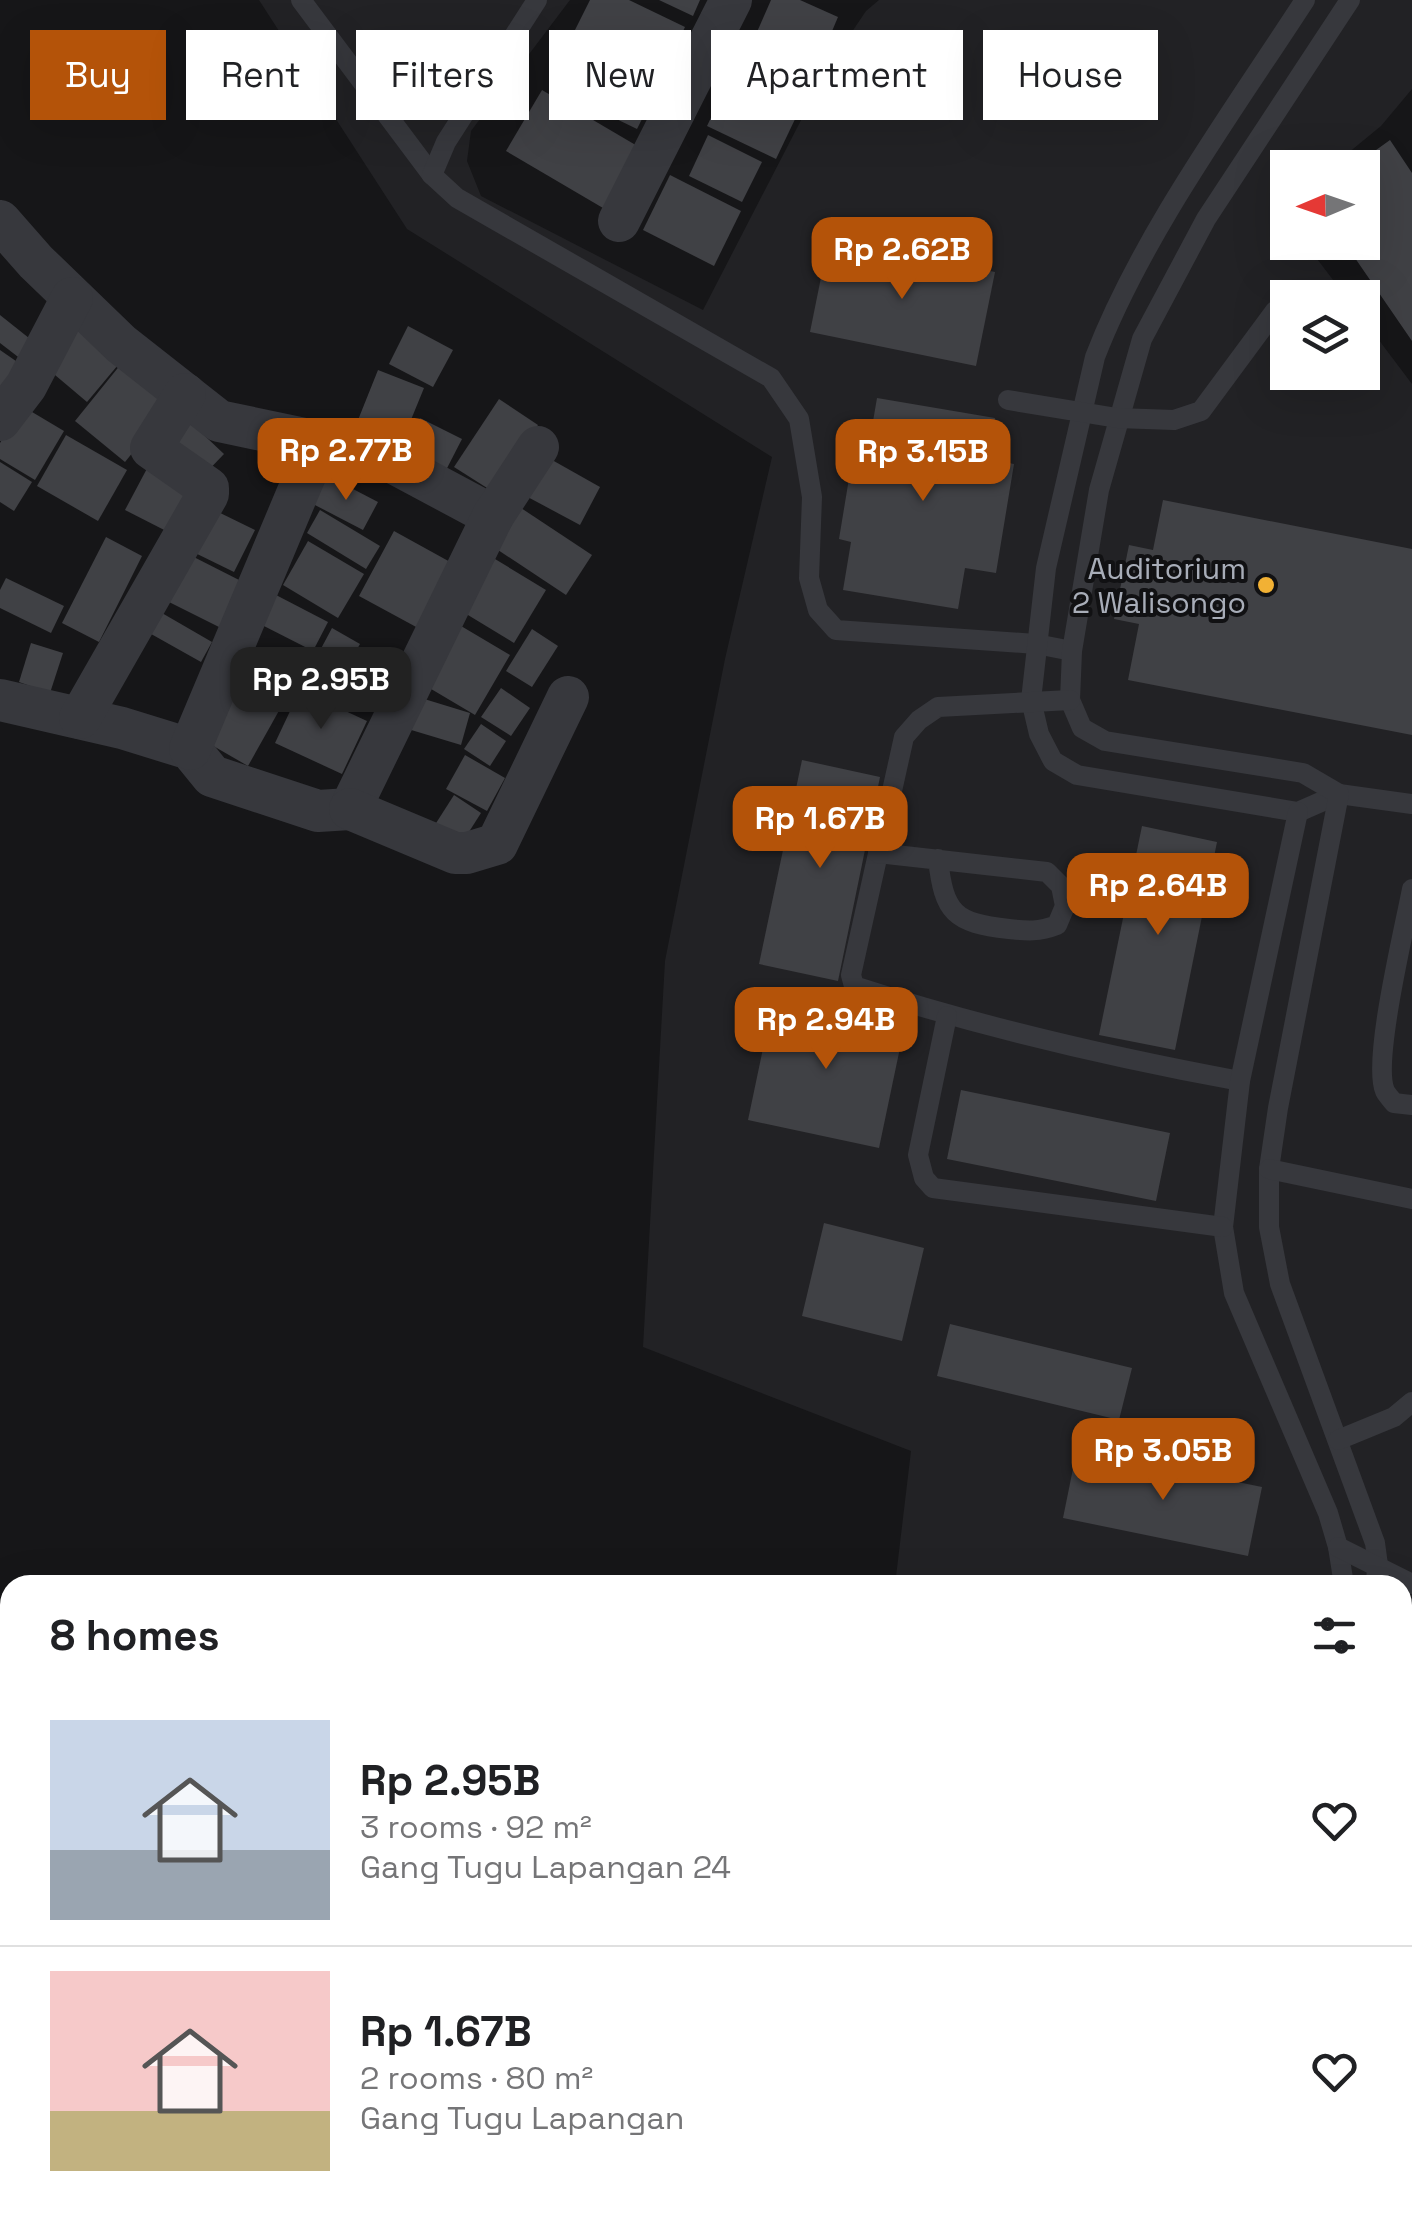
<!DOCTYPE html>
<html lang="en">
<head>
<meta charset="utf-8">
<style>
	:root { --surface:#fff; --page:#f2f2f2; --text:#202124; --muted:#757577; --line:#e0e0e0; --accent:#b45309 }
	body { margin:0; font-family:"Space Grotesk",sans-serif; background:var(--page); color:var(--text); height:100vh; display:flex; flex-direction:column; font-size:38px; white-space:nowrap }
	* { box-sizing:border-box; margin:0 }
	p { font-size:32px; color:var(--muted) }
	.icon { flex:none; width:55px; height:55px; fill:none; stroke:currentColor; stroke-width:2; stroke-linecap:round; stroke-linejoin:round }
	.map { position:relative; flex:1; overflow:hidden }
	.side { position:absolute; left:0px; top:1575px; width:1412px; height:642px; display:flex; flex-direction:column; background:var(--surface); border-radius:30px 30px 0 0; box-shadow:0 10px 40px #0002 }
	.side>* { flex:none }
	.top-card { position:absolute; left:30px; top:30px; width:1352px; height:90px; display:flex; gap:20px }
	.needle { width:65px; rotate:268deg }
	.controls { position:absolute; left:1270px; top:150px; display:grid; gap:20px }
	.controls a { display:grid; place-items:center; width:110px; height:110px; border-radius:0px; background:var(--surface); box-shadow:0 10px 40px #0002; font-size:50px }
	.price { position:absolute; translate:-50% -85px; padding:0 22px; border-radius:20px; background:var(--accent); color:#fff; font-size:32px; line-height:65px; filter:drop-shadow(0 2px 5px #0008) }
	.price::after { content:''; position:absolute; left:50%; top:60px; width:30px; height:22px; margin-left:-15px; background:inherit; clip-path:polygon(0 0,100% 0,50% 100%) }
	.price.current { background:#222; color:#fff }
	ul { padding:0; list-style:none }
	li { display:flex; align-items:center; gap:30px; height:250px; padding:0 50px }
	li+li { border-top:2px solid var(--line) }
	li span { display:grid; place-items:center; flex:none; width:280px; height:200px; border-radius:0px; color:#555 }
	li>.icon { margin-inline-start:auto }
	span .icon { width:120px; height:120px; fill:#fffc; stroke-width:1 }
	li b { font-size:42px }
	h2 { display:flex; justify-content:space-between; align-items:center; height:120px; padding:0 50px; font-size:42px }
	.chip { padding:0 35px; border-radius:0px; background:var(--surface); box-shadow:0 10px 40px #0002; font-size:35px; line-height:90px }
	.chip.current { background:var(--accent); color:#fff }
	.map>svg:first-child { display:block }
	.built { fill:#222225 }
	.building { fill:#404145 }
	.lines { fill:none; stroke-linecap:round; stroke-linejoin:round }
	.lane { stroke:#37383d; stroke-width:20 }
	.street { stroke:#37383d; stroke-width:42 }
	.poi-dot { fill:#f2b134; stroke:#111113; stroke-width:4 }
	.labels { text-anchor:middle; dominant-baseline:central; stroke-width:8; stroke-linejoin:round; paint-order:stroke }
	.poi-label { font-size:30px; fill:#a8adb8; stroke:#111113; text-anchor:end }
</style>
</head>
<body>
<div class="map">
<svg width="1412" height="2217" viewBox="0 0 1412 2217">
	<rect width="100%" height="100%" fill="#161618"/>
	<!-- built -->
	<polygon class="built" points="259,0 570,0 471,131 467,161 481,196 703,310 829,66 866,11 879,0 1412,0 1412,89 1381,126 1331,167 1288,168 1287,203 1280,210 1287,220 1288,242 1305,243 1346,297 1288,298 1288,372 1362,372 1363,319 1412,384 1412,2217 321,2217 325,2208 1402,2208 1402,1585 895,1585 911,1451 643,1347 665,961 725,659 772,457 407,229"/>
	<!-- building -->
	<g class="building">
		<polygon points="590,0 629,0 685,27 662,75 574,32"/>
		<polygon points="659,0 700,0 693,16"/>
		<polygon points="771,0 800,0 838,17 816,69 753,41"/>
		<polygon points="590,48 660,83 637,129 567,95"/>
		<polygon points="752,51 806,76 793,106 739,80"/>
		<polygon points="728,82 797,115 776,159 707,126"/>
		<polygon points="542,90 639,147 603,208 506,151"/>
		<polygon points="708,135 762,162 742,202 689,176"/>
		<polygon points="1390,140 1412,173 1412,341 1344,242 1362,242 1362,168 1351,168"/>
		<polygon points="670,175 741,211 714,266 643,230"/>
		<polygon points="829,238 995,272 976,366 810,332"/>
		<polygon points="0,315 39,346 26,363 0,343"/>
		<polygon points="78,322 123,359 87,402 42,364"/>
		<polygon points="408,326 453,350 433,387 389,364"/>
		<polygon points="0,350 26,368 0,398"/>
		<polygon points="121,364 171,405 125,462 75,421"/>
		<polygon points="378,370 424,388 399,449 354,430"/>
		<polygon points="877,398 995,418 988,459 1014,464 996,573 965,568 958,609 843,590 851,542 839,539 857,430 871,433"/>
		<polygon points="499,399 538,425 495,493 454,467"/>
		<polygon points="22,406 64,431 35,480 0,459 0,443"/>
		<polygon points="420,418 462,439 444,474 403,453"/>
		<polygon points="188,420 224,454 200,479 165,446"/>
		<polygon points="66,435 127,470 98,521 37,486"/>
		<polygon points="545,456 600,487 580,525 524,495"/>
		<polygon points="151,461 199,486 174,535 125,510"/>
		<polygon points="0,462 32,482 14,511 0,502"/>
		<polygon points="328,476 378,502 363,530 313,504"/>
		<polygon points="1163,500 1412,549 1412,735 1128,680 1139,624 1114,619 1129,545 1153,550"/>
		<polygon points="518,506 592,555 566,595 492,546"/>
		<polygon points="210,508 255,530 234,572 189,550"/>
		<polygon points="320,510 380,546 366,569 307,533"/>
		<polygon points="394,531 452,563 418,628 359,596"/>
		<polygon points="106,537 142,556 99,642 62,623"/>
		<polygon points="308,541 364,574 338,618 283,585"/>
		<polygon points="182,551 243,582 221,628 159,597"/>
		<polygon points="495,559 546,590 514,643 463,612"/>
		<polygon points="6,578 64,606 51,633 0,608 0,590"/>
		<polygon points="276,595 328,622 313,651 260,624"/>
		<polygon points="155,609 212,642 201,662 144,630"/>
		<polygon points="456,623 510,655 475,715 421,683"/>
		<polygon points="332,628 360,644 343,674 353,680 344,696 296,669 305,652 316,658"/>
		<polygon points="532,629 558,646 532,687 506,671"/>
		<polygon points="31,643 63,653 50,693 19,682"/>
		<polygon points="245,645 269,659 256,680 232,666"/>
		<polygon points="273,661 300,677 289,697 261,682"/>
		<polygon points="233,670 285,700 248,766 196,736"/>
		<polygon points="501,688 530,708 511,736 481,717"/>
		<polygon points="300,690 367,721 342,774 275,743"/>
		<polygon points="408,694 470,713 461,745 398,726"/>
		<polygon points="481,724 506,741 490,766 464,749"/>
		<polygon points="465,755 505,778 487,811 446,789"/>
		<polygon points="802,760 880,777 838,981 759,964"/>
		<polygon points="454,795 481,813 458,849 431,831"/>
		<polygon points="1142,826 1217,842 1175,1050 1099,1035"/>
		<polygon points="774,996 905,1024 879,1148 748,1120"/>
		<polygon points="961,1090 1170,1133 1156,1201 947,1159"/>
		<polygon points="824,1223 924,1248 902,1341 802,1316"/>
		<polygon points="950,1324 1132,1368 1119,1420 937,1376"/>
		<polygon points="1077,1449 1262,1487 1248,1556 1063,1518"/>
	</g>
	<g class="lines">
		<!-- lane -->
		<g class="lane">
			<polyline points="301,0 432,175"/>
			<polyline points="537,0 446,142 432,175 457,198 771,378 799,419 812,497 809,578 818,610 836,630 1036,644 1072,651"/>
			<path d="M1305 0C1233 111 1142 235 1095 357L1046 568 1031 700 1039 734 1053 761 1077 775 1298 812 1339 794 1412 804"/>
			<polyline points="1350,0 1206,219 1142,339 1099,490 1072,651 1070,700 1082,728 1105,741 1303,773 1339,794 1278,1108 1269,1169 1269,1227 1280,1284 1375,1543 1378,1565 1375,1585"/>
			<polyline points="1008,400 1117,418 1174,420 1201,411 1275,311"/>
			<path d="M1070 700 938 707 919 720 904 737 851 975 854 986C981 1027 1110 1057 1240 1081"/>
			<polyline points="1298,812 1240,1081 1223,1227 1234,1293 1328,1513 1338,1547 1344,1585"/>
			<path d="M878 853 1047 872 1061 886 1065 906 1057 925C1039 932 1027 931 1009 929 954 923 944 913 938 859"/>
			<path d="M1412 889C1405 926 1372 1062 1385 1091 1387 1095 1391 1099 1394 1103L1412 1105"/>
			<polyline points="947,1016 918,1155 924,1178 933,1188 1223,1227"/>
			<polyline points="1269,1169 1412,1199"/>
			<polyline points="1338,1440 1394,1417 1412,1402"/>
			<polyline points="1338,1547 1412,1584"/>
			<polyline points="371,2217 375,2208"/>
			<polyline points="1221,2217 1223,2208"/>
		</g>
		<!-- street -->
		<g class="street">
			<polyline points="0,221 36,262 121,344 219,421 319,442 351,440 493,516"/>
			<polyline points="619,221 731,0"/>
			<polyline points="0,420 26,386 72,298"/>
			<polyline points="0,700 122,728 190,749 212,776 318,811 350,809"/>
			<polyline points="80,718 208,494 208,488 151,448 185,394"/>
			<polyline points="190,749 319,442"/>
			<polyline points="350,809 493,516 538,447"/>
			<polyline points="350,809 455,853 467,853 497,844 568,697"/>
		</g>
	</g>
	<!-- markers -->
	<circle class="poi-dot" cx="1266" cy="585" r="10"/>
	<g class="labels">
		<!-- poi labels -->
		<g class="poi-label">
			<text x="1246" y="568">Auditorium<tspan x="1246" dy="34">2 Walisongo</tspan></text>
		</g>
	</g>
</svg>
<div class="controls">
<a><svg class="needle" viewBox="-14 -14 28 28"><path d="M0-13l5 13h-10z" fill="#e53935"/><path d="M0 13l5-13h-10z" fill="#757577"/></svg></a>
<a><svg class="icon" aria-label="layers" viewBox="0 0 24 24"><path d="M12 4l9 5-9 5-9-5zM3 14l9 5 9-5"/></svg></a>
</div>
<b class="price" style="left:902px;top:302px">Rp 2.62B</b>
<b class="price" style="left:346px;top:503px">Rp 2.77B</b>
<b class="price" style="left:923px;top:504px">Rp 3.15B</b>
<b class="price current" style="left:321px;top:732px">Rp 2.95B</b>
<b class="price" style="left:820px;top:871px">Rp 1.67B</b>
<b class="price" style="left:1158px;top:938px">Rp 2.64B</b>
<b class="price" style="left:826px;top:1072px">Rp 2.94B</b>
<b class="price" style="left:1163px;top:1503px">Rp 3.05B</b>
<div class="top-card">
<a class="chip current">Buy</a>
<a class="chip">Rent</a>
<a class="chip">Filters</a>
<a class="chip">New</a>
<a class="chip">Apartment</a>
<a class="chip">House</a>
</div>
<section class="side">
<h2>8 homes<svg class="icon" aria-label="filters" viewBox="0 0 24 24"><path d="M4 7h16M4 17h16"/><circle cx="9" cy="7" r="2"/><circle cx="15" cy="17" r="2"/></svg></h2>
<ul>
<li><span style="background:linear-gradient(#c9d6e8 65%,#9aa5b1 0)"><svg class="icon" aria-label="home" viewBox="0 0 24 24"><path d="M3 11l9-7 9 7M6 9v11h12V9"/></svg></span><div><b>Rp 2.95B</b><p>3 rooms · 92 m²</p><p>Gang Tugu Lapangan 24</p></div><svg class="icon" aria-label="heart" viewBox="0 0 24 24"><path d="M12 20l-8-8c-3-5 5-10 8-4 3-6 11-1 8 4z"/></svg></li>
<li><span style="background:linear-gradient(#f6c9c9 70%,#c2b280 0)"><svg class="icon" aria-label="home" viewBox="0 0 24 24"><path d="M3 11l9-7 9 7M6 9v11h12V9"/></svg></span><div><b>Rp 1.67B</b><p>2 rooms · 80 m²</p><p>Gang Tugu Lapangan</p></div><svg class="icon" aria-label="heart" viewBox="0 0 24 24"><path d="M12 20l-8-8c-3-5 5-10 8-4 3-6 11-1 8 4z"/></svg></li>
</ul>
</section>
</div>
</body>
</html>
